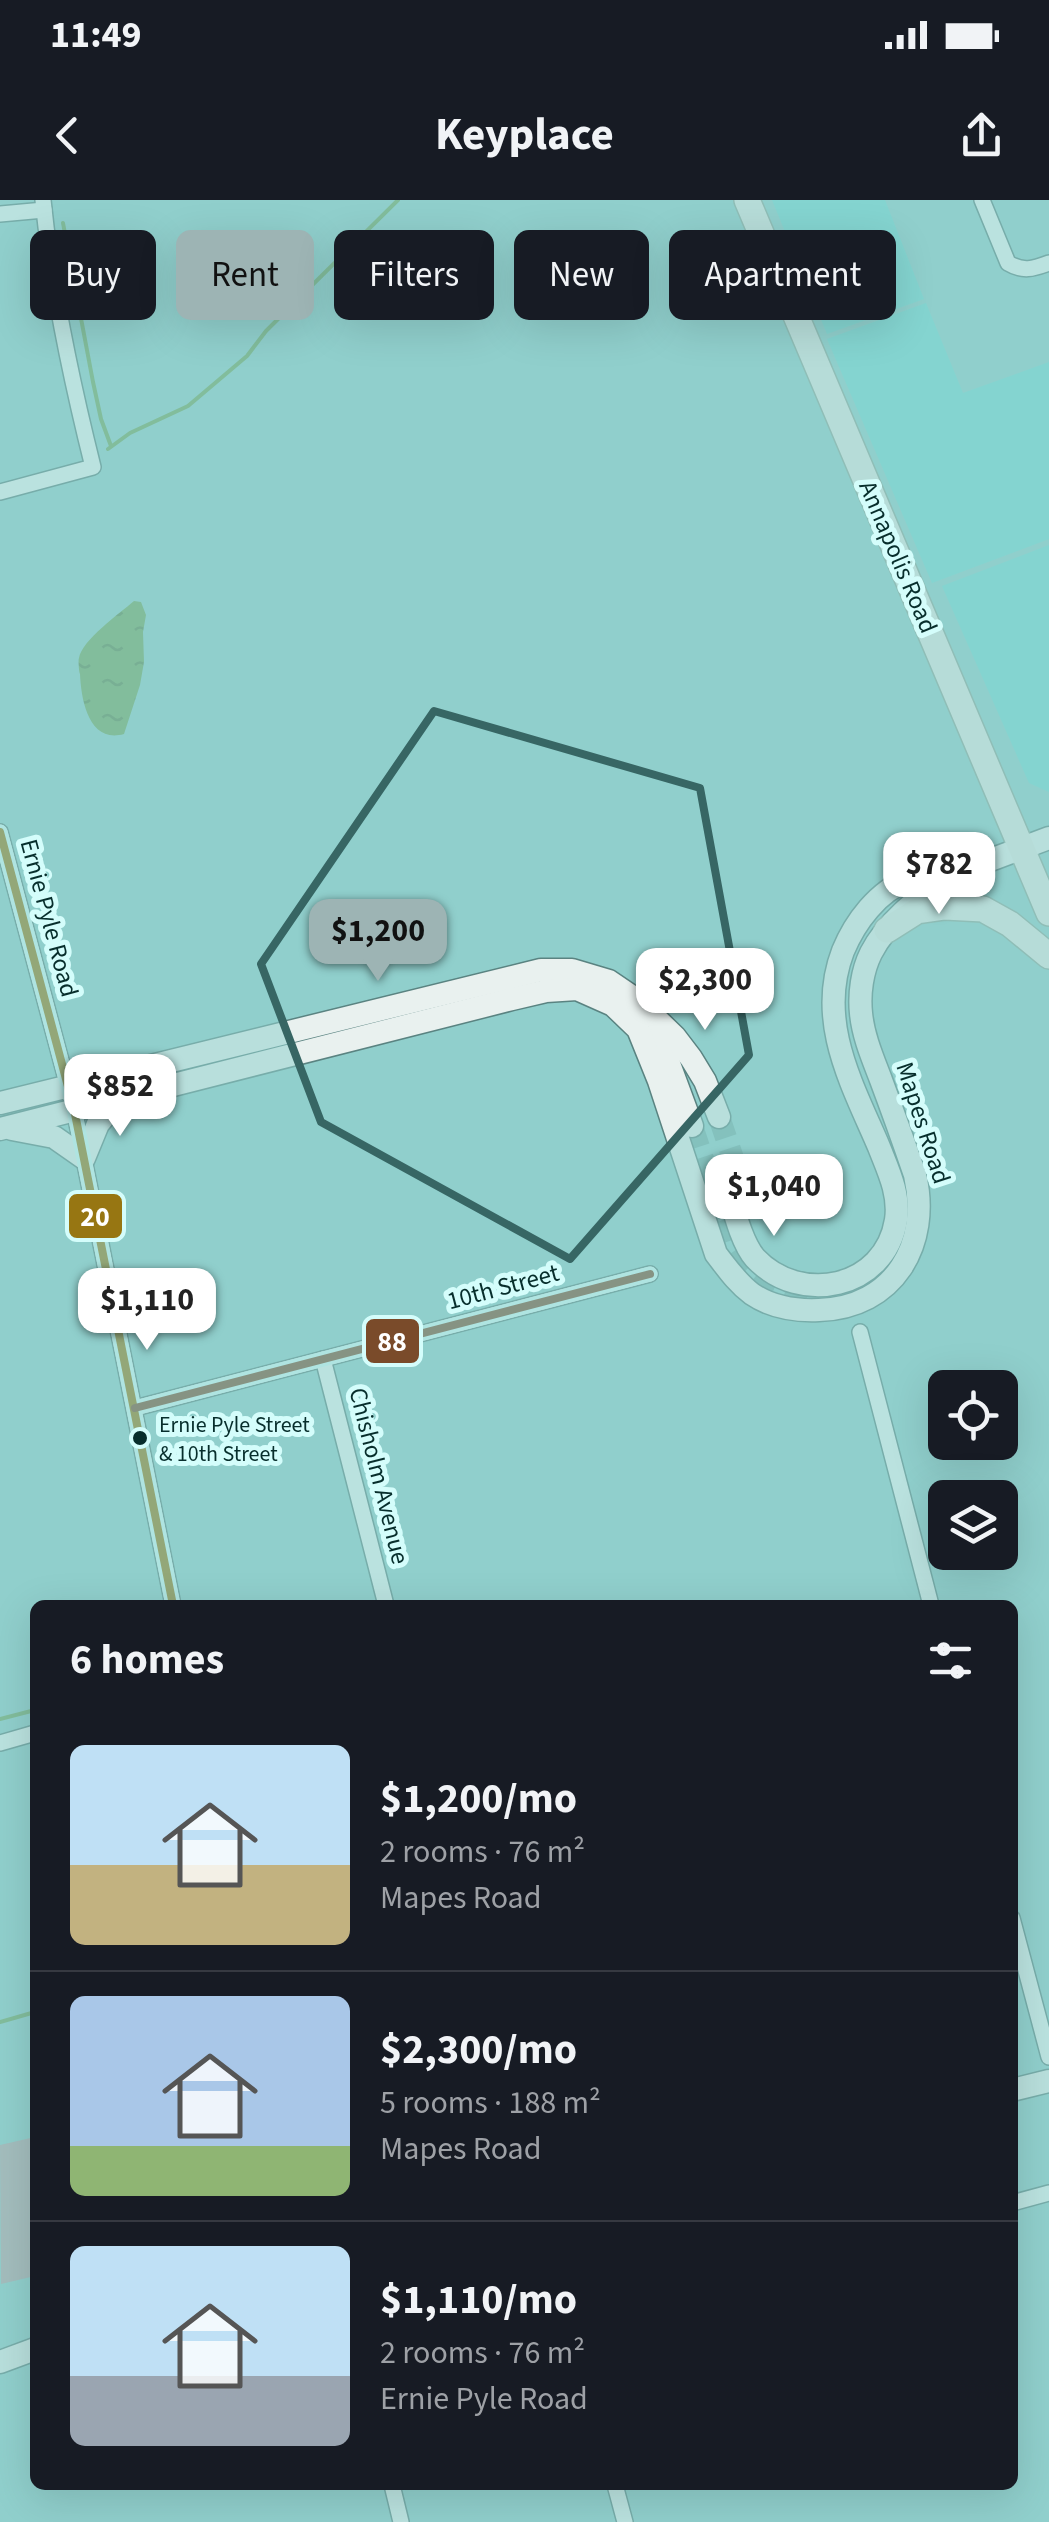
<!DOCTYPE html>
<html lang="en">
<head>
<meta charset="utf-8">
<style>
	:root { --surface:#171b24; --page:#20242c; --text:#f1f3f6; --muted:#9ea1a6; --line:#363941; --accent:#9db4b4 }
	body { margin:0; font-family:"Source Sans 3",sans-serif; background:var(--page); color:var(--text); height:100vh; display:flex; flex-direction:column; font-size:38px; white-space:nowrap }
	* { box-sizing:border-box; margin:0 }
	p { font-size:32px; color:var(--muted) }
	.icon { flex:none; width:55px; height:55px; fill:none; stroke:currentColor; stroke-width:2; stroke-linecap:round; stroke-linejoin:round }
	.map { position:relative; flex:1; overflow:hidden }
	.side { position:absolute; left:30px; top:1400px; width:988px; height:890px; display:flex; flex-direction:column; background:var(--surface); border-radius:15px; box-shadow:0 10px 40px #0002 }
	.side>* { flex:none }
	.banner { position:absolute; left:30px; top:30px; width:990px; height:90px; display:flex; gap:20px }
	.fabs { position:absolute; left:928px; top:1170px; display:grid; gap:20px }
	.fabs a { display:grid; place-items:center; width:90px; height:90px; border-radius:15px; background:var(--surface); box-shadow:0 10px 40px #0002; font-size:50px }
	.price { position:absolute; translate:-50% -85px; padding:0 22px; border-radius:20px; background:#fff; color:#222; font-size:32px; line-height:65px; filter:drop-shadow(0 2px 5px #0008) }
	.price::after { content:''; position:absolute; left:50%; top:60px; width:30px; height:22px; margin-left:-15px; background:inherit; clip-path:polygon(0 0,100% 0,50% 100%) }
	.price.current { background:var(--accent); color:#111 }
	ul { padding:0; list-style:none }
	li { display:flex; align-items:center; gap:30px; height:250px; padding:0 40px }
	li+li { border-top:2px solid var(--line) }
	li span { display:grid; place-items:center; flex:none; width:280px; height:200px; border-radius:15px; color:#555 }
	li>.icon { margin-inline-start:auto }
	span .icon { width:120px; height:120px; fill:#fffc; stroke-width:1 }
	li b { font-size:42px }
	h2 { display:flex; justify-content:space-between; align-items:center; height:120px; padding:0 40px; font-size:42px }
	.tag { padding:0 35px; border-radius:15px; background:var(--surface); box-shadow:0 10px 40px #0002; font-size:35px; line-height:90px }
	.tag.current { background:var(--accent); color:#111 }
	.status { display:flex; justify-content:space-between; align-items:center; height:70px; padding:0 50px; background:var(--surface); direction:ltr }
	.status svg { height:28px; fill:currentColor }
	header { display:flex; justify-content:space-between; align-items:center; height:130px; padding:0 40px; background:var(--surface); font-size:45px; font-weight:700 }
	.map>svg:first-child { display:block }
	.built { fill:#76dad6 }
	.park { fill:#baa6ac }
	.water { fill:url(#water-ripples) }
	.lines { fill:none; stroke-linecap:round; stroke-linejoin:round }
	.stream { stroke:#72a662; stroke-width:4 }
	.secondary-tunnel { stroke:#75afac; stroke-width:22; stroke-dasharray:22 11; stroke-linecap:butt }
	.street-casing { stroke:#5a8381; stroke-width:18 }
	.secondary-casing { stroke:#5a8381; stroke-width:25 }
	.primary-casing { stroke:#8fa89e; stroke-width:28 }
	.street { stroke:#eef8f7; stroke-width:15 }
	.secondary { stroke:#e9f1ef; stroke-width:22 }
	.primary { stroke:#e5ebe6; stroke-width:25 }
	.bus-1-casing { stroke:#d4fdfb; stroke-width:15 }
	.bus-2-casing { stroke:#d4fdfb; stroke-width:15 }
	.bus-1 { stroke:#977612; stroke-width:8 }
	.bus-2 { stroke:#7a4b2a; stroke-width:8 }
	.marked { fill:none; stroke:#376664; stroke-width:8; stroke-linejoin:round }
	.bus-dot { fill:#072e2c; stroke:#d4fdfb; stroke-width:4 }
	.labels { text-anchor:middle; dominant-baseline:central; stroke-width:10; stroke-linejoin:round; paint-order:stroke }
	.bus-label { font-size:22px; fill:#072e2c; stroke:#d4fdfb; text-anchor:start }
	.street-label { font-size:25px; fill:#072e2c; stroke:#d4fdfb }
	.line-badge { stroke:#d4fdfb; stroke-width:4 }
	.badge-label { font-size:28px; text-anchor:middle; font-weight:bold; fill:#fff }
</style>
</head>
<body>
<div class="status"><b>11:49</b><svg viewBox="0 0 49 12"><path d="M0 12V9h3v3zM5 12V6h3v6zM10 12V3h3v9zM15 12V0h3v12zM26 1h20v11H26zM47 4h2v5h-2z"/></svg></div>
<header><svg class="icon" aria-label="back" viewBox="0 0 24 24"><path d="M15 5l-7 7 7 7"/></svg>Keyplace<svg class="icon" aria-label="share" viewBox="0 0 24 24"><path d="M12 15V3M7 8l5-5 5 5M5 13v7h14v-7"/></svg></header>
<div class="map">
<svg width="1049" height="2322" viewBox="0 0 1049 2322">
	<defs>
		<pattern id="water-ripples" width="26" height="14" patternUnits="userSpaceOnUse" patternTransform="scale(2.5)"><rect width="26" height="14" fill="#72a662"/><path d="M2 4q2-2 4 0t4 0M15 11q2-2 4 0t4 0" fill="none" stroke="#5c8851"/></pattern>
	</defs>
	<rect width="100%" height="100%" fill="#90cfcc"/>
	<!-- built -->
	<g class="built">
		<polygon points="772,0 885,0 924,99 827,134"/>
		<polygon points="926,103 963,193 1049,162 1049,339 932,383 827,139"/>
		<polygon points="1049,345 1049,592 1029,583 942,386"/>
	</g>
	<!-- park -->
	<polygon class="park" points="35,1937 35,2076 1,2084 0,1945"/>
	<!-- water -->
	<path class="water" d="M134 401 141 402 146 415 143 432 144 462 140 485 124 534C89 544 81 500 80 474 79 473 78 459 79 458 82 440 119 414 134 401Z"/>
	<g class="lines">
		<!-- stream -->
		<g class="stream">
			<polyline points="63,23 93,182 101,219 111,246"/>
			<polyline points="108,249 130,233 188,206 247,156 266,131 398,0"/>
			<polyline points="0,1519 35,1510"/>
			<polyline points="0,1822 35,1812"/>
		</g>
		<!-- secondary-tunnel -->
		<g class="secondary-tunnel">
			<polyline points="719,917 740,979"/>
			<path d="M692 926 733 1049C752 1079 778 1095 815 1093"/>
		</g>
		<!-- street casing -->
		<g class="street-casing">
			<g id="street">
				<path d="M982 0 1008 63C1023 72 1033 69 1049 63"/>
				<polyline points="0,14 44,10"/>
				<path d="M0 292 93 267C71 179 52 90 43 0"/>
				<polyline points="0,632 74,909 173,1405"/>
				<polyline points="860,1132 931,1405"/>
				<polyline points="323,1159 386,1405"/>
				<polyline points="135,1208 650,1074"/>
				<polyline points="0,1543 35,1533"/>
				<polyline points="1012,1718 1049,1857"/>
				<polyline points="1012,2003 1049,1993"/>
				<polyline points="392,2285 401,2322"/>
				<polyline points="615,2285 625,2322"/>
			</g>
		</g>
		<!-- secondary casing -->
		<g class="secondary-casing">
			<g id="secondary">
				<polyline points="659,824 664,850 692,926"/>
				<polyline points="0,903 541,770 572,770 609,781 637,800 675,837 691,858 705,881 719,917"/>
				<path d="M0 929 512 799 546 791 577 789 613 805 638 829 659 881 716 1054C727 1068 737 1083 752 1094 771 1107 796 1111 819 1110 894 1108 931 1044 915 975 904 943 893 912 881 880 873 859 863 836 861 813 859 794 862 771 871 753 890 716 928 692 960 667"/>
				<polyline points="12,929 54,937 84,958 98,924 120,897"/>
				<path d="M725 980C732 1001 740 1041 755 1058 800 1106 885 1089 896 1020 900 994 888 970 879 947 852 884 816 821 843 751 855 722 878 691 908 680 925 674 943 672 960 667L969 668 1049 638"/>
				<polyline points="1012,1890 1049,1881"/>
				<polyline points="0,2162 35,2149"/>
			</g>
		</g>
		<!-- primary casing -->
		<g class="primary-casing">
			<g id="primary">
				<polyline points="747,0 1049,713"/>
				<polyline points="887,730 917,711 945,707 983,709 1010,724 1049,756"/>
			</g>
		</g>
		<!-- street -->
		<use href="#street" class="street"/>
		<!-- secondary -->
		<use href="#secondary" class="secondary"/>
		<!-- primary -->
		<use href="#primary" class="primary"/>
		<!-- bus-1 casing -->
		<g class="bus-1-casing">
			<polyline id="bus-1" points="0,632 74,909 173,1405"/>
		</g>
		<!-- bus-2 casing -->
		<g class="bus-2-casing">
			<polyline id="bus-2" points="135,1208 650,1074"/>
		</g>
		<!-- bus-1 -->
		<use href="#bus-1" class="bus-1"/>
		<!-- bus-2 -->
		<use href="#bus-2" class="bus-2"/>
	</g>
	<!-- marked area -->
	<path d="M0 0H1049V2322H0ZM434 511 700 588 749 855 570 1059 321 922 261 764Z" fill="#90cfcc" fill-opacity=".55" fill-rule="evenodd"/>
	<path class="marked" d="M434 511 700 588 749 855 570 1059 321 922 261 764Z"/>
	<!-- markers -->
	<circle class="bus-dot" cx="140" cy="1238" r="9"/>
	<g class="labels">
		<!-- bus labels -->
		<g class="bus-label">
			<text x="159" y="1225">Ernie Pyle Street<tspan x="159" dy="29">&amp; 10th Street</tspan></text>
		</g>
		<!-- street labels -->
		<g class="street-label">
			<text transform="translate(898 357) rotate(67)">Annapolis Road</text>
			<text transform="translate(49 718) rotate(75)">Ernie Pyle Road</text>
			<text transform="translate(923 923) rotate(72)">Mapes Road</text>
			<text transform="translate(503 1087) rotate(-15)">10th Street</text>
			<text transform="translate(379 1276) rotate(76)">Chisholm Avenue</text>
		</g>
	</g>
	<g class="line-badge">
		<rect x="67" y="992" width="57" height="48" rx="10" fill="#977612"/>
		<rect x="364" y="1117" width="57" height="48" rx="10" fill="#7a4b2a"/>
	</g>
	<g class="badge-label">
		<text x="95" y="1026">20</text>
		<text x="392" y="1151">88</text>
	</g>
</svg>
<div class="fabs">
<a><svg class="icon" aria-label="locate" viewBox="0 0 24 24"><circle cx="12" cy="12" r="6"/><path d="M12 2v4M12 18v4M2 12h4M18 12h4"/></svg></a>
<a><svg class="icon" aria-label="layers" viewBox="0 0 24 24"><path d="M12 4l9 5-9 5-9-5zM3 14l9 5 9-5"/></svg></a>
</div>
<b class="price" style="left:939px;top:717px">$782</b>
<b class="price current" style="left:378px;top:784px">$1,200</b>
<b class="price" style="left:705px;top:833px">$2,300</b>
<b class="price" style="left:120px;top:939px">$852</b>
<b class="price" style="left:774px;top:1039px">$1,040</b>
<b class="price" style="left:147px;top:1153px">$1,110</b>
<div class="banner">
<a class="tag">Buy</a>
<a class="tag current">Rent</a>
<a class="tag">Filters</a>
<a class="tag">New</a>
<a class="tag">Apartment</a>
</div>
<section class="side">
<h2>6 homes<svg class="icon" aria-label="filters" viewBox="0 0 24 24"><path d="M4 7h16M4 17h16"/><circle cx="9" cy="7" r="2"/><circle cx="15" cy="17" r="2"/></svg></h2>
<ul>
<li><span style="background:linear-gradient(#bfe0f5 60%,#c2b280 0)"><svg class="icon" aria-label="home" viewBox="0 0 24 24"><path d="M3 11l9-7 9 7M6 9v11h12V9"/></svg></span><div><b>$1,200/mo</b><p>2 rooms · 76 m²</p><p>Mapes Road</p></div></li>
<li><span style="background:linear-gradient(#a9c7e8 75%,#8fb573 0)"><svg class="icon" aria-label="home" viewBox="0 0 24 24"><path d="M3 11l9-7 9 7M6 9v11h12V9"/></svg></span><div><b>$2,300/mo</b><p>5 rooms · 188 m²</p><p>Mapes Road</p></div></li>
<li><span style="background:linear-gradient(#bfe0f5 65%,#9aa5b1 0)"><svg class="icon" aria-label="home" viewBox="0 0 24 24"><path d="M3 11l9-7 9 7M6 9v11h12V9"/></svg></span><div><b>$1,110/mo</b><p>2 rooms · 76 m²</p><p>Ernie Pyle Road</p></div></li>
</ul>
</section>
</div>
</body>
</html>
